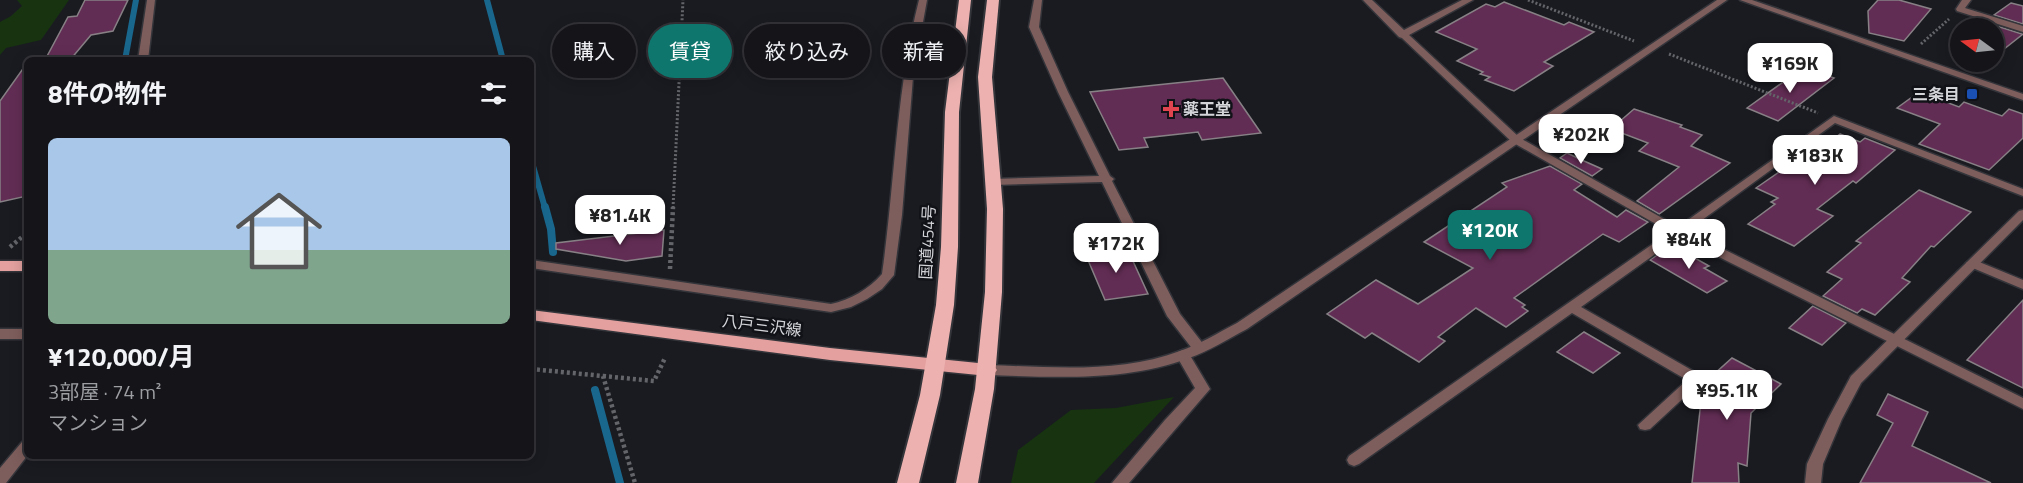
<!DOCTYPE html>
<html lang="ja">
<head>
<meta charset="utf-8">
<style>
	:root { --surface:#141419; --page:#1d1d22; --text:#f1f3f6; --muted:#9d9ea2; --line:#333338; --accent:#0f766e }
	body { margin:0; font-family:"Titillium Web","Noto Sans JP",sans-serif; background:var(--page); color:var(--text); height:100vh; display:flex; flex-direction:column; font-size:22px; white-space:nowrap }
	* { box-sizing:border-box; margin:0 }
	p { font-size:20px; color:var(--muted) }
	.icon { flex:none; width:33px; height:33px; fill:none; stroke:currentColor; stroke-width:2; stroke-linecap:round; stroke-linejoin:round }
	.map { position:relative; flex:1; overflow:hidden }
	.details { position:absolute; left:24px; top:57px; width:510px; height:402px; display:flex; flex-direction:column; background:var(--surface); border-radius:9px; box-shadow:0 3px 15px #0003,0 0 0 2px var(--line) }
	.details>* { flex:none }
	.hud { position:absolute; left:552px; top:24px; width:570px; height:54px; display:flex; gap:12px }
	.needle { width:39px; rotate:285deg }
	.tools { position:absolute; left:1950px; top:18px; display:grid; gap:12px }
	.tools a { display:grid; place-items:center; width:54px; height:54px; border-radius:50%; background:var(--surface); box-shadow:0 3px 15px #0003,0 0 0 2px var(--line); font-size:30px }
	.price { position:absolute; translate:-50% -51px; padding:0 14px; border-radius:12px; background:#fff; color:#222; font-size:20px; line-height:39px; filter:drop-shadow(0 2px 3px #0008) }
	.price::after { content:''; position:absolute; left:50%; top:36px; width:18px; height:14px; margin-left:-9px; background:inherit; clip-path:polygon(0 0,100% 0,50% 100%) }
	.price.active { background:var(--accent); color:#fff }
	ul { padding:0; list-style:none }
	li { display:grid; align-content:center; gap:12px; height:318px; padding:0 24px }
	li span { display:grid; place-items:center; height:186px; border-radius:9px; color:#555 }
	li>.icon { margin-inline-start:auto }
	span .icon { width:108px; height:108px; fill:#fffc; stroke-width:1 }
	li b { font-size:26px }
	h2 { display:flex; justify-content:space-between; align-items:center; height:72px; padding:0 24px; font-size:26px }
	.chip { padding:0 21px; border-radius:27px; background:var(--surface); box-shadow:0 3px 15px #0003,0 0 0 2px var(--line); font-size:21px; line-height:54px }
	.chip.active { background:var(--accent); color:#fff }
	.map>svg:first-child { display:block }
	.green { fill:#173310 }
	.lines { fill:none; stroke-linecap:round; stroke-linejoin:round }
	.stream-far1 { stroke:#19678d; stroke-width:6 }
	.stream { stroke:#19678d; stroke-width:8 }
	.building { fill:#622d54; stroke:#878085; stroke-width:1.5 }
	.minor-casing { stroke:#34353b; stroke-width:3 }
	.tertiary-casing { stroke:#34353b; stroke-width:3 }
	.primary-casing { stroke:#34353b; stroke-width:3 }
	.trunk-casing { stroke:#34353b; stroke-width:4 }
	.path-far1 { stroke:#64656a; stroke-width:3; stroke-dasharray:2 2; stroke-linecap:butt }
	.path { stroke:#64656a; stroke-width:4.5; stroke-dasharray:3 3; stroke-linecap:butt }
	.minor { fill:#7e5e5c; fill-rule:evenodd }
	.tertiary { fill:#7e5e5c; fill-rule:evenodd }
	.primary { fill:#e3a09e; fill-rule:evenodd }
	.trunk { fill:#edb2b0; fill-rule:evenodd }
	.transit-dot { fill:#1a4fb4; stroke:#111218; stroke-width:2 }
	.health-dot { fill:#e0444e; stroke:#111218; stroke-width:2 }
	.labels { text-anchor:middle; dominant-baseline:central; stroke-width:5; stroke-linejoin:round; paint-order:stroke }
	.poi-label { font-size:16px; font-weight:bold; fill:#d4d5d9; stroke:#111218; text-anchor:end }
	.street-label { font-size:16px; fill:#d4d5d9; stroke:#111218 }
</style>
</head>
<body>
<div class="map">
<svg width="2023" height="483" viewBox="0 0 2023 483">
	<rect width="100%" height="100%" fill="#1a1b21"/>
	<!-- green -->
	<g class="green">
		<polygon points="17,0 69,0 41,40 6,48 0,55 0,22 11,16 22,6"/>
		<polygon points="1174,397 1094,483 1011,483 1018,450 1071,410 1116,408"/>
	</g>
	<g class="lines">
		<!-- stream-far1 -->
		<g class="stream-far1">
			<polyline points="487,0 503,60"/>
			<polyline points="125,60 136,0"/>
			<polyline points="531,159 545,208"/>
		</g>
		<!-- stream -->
		<g class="stream">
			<polyline points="545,207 551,229 553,252"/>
			<polyline points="595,390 620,483"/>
		</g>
	</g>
	<!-- building -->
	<g class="building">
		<polygon points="85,0 128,0 113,31 91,35 70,60 45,60 68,17 77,16"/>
		<polygon points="1878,0 1899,0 1931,9 1904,41 1869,33 1868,11"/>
		<polygon points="1504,2 1564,25 1569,22 1594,32 1544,62 1553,66 1514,91 1485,80 1490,77 1480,74 1483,72 1457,61 1477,49 1436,32 1486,4 1495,7"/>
		<polygon points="2011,3 2023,6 2023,24 1994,15"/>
		<polygon points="1984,22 2022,34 2023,34 1994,57 1994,28 1974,28"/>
		<polygon points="27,63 27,196 0,202 0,101"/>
		<polygon points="1804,67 1834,78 1778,121 1747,108"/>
		<polygon points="1223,78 1261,133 1202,140 1198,132 1144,138 1148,147 1119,150 1090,92"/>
		<polygon points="1919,92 1959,107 1964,102 2002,116 2009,109 2023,114 2023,138 1989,170 1919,144 1940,124 1897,108"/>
		<polygon points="1634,109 1682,125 1680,127 1702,135 1691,146 1730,163 1659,214 1637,201 1679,167 1639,151 1648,143 1611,129"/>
		<polygon points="1840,134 1860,142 1865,138 1895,150 1856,183 1853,181 1817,209 1833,216 1794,246 1748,224 1775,204 1771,202 1778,198 1756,188 1814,148 1819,150"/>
		<polygon points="1567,153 1584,161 1602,169 1592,176 1560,158"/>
		<polygon points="1550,166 1582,184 1574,190 1617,217 1626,210 1648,222 1619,242 1603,234 1514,298 1525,305 1522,307 1528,311 1506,327 1476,308 1438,337 1445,341 1419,362 1372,333 1365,338 1327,314 1376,280 1418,304 1473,268 1424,242 1507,187 1502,183"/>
		<polygon points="1919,190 1971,212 1934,247 1931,246 1902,278 1910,282 1875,315 1862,309 1857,313 1823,296 1842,279 1827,272 1861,243 1856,241"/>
		<polygon points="664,230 662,256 626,261 556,249 556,243"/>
		<polygon points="1127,248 1148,294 1105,300 1085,253"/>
		<polygon points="1667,248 1682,256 1686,253 1709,266 1704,268 1727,281 1707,293 1650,260"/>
		<polygon points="2023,300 2023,388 1967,360"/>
		<polygon points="1813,306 1846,323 1822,345 1789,328"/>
		<polygon points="1584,332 1620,353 1593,373 1557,352"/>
		<polygon points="1732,358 1781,384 1751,413 1747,466 1738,463 1739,483 1692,483 1701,401 1691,395"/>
		<polygon points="1888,394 1928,412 1912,446 1991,483 1860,483 1893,423 1877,415"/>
	</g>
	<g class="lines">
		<!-- minor casing -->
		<g class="minor-casing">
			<g id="minor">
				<path d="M919 0H927L913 77 902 215 894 275 882 289 867 299 851 307 831 312 531 268V260L831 304C850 300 869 289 882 274 895 183 896 90 919 0Z"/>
				<polygon points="1034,0 1042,0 1039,27 1068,92 1110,176 1114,179 1112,181 1180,314 1204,345 1206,348 1204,351 1194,351 1167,316 1102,182 993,185 987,182 993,179 1099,176 1058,92 1029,27"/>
				<polygon points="1363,0 1372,0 1404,30 1462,0 1473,0 1409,35 1520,138 1678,227 1834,116 2023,189 2023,196 1835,123 1687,231 2023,398 2023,409 1679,237 1581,307 1702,376 1704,379 1650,429 1645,430 1640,429 1638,425 1687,380 1572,313 1359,464 1354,466 1349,464 1347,460 1349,456 1670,232 1512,142 1402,38 1399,37"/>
				<polygon points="1962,0 1971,0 1965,8 2023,26 2023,32 1957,11 1956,9"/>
				<polygon points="1972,259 2023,280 2023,289 1968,266 1966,263"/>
				<rect x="0" y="329" width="27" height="10"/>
				<polygon points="1183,350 1188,352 1210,389 1129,483 1112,483 1165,420 1195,388 1176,355 1178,352"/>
			</g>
		</g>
		<!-- tertiary casing -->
		<g class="tertiary-casing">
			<g id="tertiary">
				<polygon points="147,0 155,0 148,60 138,60"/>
				<path d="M1717 0H1727L1247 329C1228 339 1209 351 1189 358 1125 382 1055 377 988 375L983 373 981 370 983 367 988 365C1051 367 1119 374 1180 351 1200 344 1218 333 1237 323Z"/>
				<polygon points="1740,0 1752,0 2023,94 2023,100"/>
				<polygon points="2023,210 2023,220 1861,383 1842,419 1823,464 1821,483 1805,483 1807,464 1828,419 1851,376 2019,211"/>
				<polygon points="27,440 27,456 6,483 0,483 0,468 22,442"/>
			</g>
		</g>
		<!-- primary casing -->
		<g class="primary-casing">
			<g id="primary">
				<rect x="0" y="261" width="27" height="10"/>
				<polygon points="531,310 830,348 988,364 994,366 997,370 994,374 988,376 830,360 531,320"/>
			</g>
		</g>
		<!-- trunk casing -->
		<g class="trunk-casing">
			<g id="trunk">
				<polygon points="959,0 971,0 959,112 958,247 954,305 940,395 919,483 897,483 920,395 936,305 941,247 945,112"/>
				<polygon points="987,0 999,0 992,77 1003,209 1002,292 994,389 978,483 956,483 975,389 985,292 987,209 978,77"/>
			</g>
		</g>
		<!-- path-far1 -->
		<g class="path-far1">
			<polyline points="1528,0 1634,41"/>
			<polyline points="1921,44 1949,19"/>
			<polyline points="1669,54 1818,113"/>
			<polyline points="673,208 683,0"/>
		</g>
		<!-- path -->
		<g class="path">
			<polyline points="10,247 27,233"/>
			<polyline points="670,269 673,207"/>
			<polyline points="531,369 603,376 635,483"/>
			<polyline points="603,376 654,381 665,358"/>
		</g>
		<!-- minor -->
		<use href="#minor" class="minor"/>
		<!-- tertiary -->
		<use href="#tertiary" class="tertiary"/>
		<!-- primary -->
		<use href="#primary" class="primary"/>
		<!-- trunk -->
		<use href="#trunk" class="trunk"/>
	</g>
	<!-- markers -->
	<rect class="transit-dot" x="1966" y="88" width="12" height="12" rx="3"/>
	<path class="health-dot" d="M1168 100h6v6h6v6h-6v6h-6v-6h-6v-6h6z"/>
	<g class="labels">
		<!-- poi labels -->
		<g class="poi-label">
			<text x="1960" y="94">三条目</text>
			<text x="1183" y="109" text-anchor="start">薬王堂</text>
		</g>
		<!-- street labels -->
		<g class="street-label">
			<text transform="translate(927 242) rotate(-87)">国道454号</text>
			<text transform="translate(762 325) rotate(7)">八戸三沢線</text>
		</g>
	</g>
</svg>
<div class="tools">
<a><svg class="needle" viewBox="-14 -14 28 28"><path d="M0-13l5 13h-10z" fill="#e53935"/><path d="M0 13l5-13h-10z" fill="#9d9ea2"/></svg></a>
</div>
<b class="price" style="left:1790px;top:94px">¥169K</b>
<b class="price" style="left:1581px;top:165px">¥202K</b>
<b class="price" style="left:1815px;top:186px">¥183K</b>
<b class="price" style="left:620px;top:246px">¥81.4K</b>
<b class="price active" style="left:1490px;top:261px">¥120K</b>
<b class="price" style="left:1689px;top:270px">¥84K</b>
<b class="price" style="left:1116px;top:274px">¥172K</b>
<b class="price" style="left:1727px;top:421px">¥95.1K</b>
<div class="hud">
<a class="chip">購入</a>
<a class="chip active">賃貸</a>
<a class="chip">絞り込み</a>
<a class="chip">新着</a>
</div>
<section class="details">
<h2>8件の物件<svg class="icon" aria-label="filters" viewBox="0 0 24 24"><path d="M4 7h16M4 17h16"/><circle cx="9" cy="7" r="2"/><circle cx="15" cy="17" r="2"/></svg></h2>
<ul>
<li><span style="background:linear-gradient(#a9c7e8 60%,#7fa58c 0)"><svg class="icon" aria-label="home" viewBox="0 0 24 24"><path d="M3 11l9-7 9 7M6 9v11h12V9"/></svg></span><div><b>¥120,000/月</b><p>3部屋 · 74 m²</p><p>マンション</p></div></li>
</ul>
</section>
</div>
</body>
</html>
